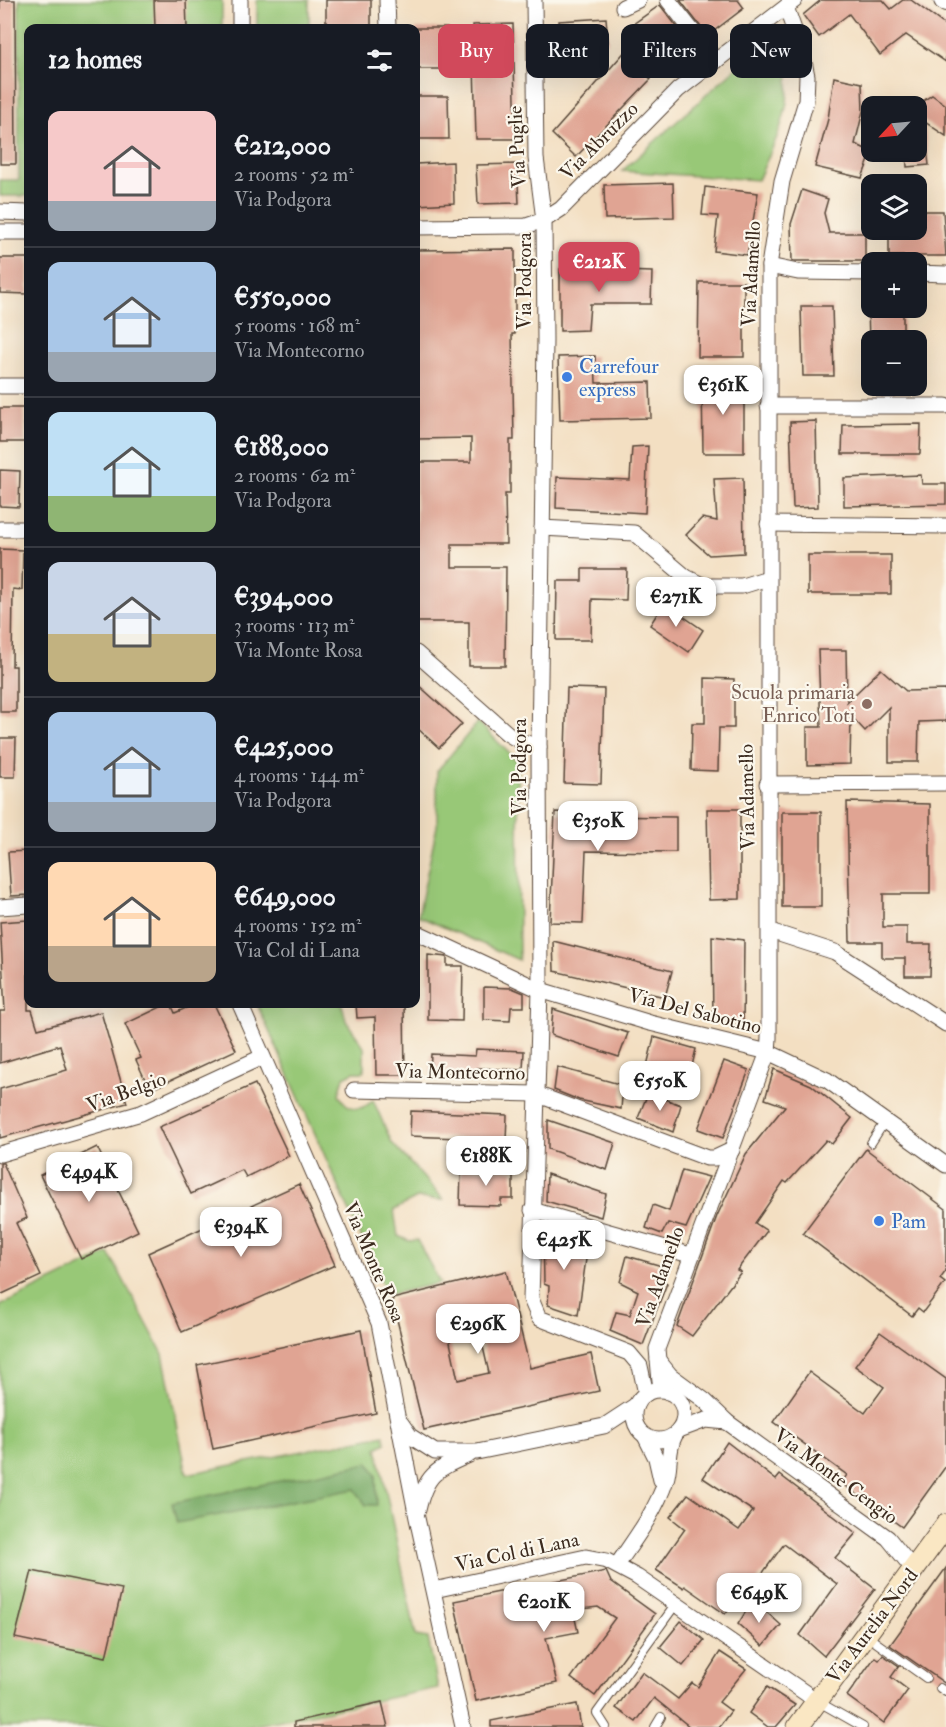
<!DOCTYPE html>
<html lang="en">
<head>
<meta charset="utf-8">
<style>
	:root { --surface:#171b24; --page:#242831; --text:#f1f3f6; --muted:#9ea1a6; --line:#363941; --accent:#d1495b }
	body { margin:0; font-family:"IM FELL Double Pica",serif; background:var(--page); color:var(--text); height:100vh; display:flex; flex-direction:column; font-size:22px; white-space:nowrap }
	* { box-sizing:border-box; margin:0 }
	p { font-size:20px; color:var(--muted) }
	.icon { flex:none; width:33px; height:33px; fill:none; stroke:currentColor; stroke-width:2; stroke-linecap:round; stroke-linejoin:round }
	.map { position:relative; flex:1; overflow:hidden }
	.side { position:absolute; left:24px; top:24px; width:396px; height:984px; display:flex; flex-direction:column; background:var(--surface); border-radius:12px; box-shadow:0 6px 24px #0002 }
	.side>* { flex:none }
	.banner { position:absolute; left:438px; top:24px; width:417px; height:54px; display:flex; gap:12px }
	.needle { width:39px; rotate:244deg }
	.tools { position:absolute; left:861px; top:96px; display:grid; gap:12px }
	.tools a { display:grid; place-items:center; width:66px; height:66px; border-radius:12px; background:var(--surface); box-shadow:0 6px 24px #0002; font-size:30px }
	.price { position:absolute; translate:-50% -51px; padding:0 14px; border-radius:12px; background:#fff; color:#222; font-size:20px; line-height:39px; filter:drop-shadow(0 2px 3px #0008) }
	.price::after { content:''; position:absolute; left:50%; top:36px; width:18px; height:14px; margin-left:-9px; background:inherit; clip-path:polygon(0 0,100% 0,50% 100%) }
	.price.active { background:var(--accent); color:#fff }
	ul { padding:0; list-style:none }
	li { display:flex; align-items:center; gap:18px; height:150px; padding:0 24px }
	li+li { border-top:2px solid var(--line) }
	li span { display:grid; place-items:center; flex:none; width:168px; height:120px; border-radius:12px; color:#555 }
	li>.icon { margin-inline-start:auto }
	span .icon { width:72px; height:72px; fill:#fffc; stroke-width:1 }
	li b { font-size:26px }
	h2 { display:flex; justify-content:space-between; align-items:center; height:72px; padding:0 24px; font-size:26px }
	.pill { padding:0 21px; border-radius:12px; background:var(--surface); box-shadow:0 6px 24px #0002; font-size:21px; line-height:54px }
	.pill.active { background:var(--accent); color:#fff }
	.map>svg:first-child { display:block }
	.green { fill:#98c877; stroke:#6a794a; stroke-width:1.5 }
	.forest { fill:#7aac68; stroke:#5a6b43; stroke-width:1.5 }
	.building { fill:#e0a493; fill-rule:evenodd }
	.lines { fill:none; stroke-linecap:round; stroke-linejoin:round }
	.service-casing { stroke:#574537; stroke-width:10 }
	.minor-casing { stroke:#574537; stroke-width:17 }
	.tertiary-casing { stroke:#574537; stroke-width:22 }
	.secondary-casing { stroke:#574537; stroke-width:23 }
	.service { stroke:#fff; stroke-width:8 }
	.minor { stroke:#fff; stroke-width:15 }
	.tertiary { stroke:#fff; stroke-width:20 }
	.secondary { stroke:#fae7c3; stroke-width:21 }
	.shop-dot { fill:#3f7fe0; stroke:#fbf7ec; stroke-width:2 }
	.education-dot { fill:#8d6e63; stroke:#fbf7ec; stroke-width:2 }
	.labels { text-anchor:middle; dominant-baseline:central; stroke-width:4.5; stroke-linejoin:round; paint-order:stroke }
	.street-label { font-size:20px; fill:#3b2a1e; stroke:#fbf7ec }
	.shop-label { font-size:20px; fill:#366cbe; stroke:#fbf7ec; text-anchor:start }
	.education-label { font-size:20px; fill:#785e54; stroke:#fbf7ec; text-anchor:end }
</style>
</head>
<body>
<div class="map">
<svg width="946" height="1727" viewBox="0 0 946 1727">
	<rect width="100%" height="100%" fill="#fbf7ec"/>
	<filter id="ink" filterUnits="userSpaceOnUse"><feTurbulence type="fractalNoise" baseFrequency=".0167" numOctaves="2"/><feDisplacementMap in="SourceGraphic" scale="12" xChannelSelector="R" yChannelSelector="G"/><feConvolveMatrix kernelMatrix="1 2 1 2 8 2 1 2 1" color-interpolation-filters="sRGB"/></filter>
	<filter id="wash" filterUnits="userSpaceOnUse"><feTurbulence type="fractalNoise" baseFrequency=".008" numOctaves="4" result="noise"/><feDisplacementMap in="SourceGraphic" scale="24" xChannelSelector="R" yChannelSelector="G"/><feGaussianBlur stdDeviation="1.35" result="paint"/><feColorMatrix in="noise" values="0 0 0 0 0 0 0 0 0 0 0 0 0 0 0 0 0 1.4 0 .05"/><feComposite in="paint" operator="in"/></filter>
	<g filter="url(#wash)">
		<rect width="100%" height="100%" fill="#f3dfc2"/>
		<!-- green -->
		<g class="green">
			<polygon points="19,0 222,0 222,28 28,28 28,196 0,196 0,180 19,180"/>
			<rect x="257" y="0" width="52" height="28"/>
			<path d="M778 30C800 94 784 122 758 180L622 171Z"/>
			<polygon points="478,722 518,762 519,960 418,916 437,826 437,771"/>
			<path d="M257 1004H342L346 1021 364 1047V1072H354L344 1077 339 1094C346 1110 361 1113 373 1100L392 1143 444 1200 417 1198 394 1210 398 1236 409 1241 417 1240 440 1283 387 1295Z"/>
			<polygon points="109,1253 163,1354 187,1474 384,1435 386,1443 377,1448 416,1636 428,1638 438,1688 247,1727 0,1727 0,1306"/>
		</g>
		<!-- forest -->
		<polygon class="forest" points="369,1463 376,1474 377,1505 366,1505 355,1489 177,1523 172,1503"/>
		<g id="blocks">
			<!-- building -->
			<g class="building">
				<polygon points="0,0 15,0 16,164 0,164"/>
				<polygon points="154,0 186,0 187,28 155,28"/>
				<rect x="326" y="0" width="45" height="28"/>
				<polygon points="680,0 738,0 744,8 710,34 707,29 704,31"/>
				<polygon points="821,0 883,0 891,9 903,0 911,0 946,26 946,62 906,35 880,55 849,14 819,37 803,15"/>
				<polygon points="660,5 689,42 645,74 651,79 576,157 552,134 637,38 629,27"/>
				<polygon points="606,18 608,42 592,43 592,59 562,61 559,21"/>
				<polygon points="513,24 516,139 476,139 473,25"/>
				<polygon points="416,28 447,28 448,69 416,69"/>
				<polygon points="834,77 862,83 863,111 855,144 872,152 862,178 815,167 828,119"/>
				<polygon points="932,95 946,105 946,136 916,116 916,106"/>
				<polygon points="416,96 448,96 449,139 416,139"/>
				<polygon points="924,124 929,165 907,167 906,152 916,152 916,125"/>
				<polygon points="453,162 454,203 416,205 416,164"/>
				<polygon points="517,164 519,203 478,204 476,165"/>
				<polygon points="673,183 674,217 605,219 604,185"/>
				<polygon points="705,187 758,193 747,255 714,251 718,216 702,215"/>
				<polygon points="802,190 828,199 824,213 829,233 865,233 865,261 792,261 791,224"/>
				<polygon points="916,211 943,211 946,256 889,256 889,233 914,233"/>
				<polygon points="515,249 515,334 512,334 514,440 510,440 510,494 505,494 506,544 452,544 452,567 506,567 505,666 469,666 469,622 416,622 416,462 471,462 471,438 416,439 416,250"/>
				<polygon points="0,258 28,258 28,294 0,293"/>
				<polygon points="560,269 652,272 651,304 590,304 588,330 560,331"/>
				<polygon points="699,282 744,282 744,357 698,357"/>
				<polygon points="801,306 832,306 834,376 803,376"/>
				<polygon points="868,308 903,308 903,340 869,340"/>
				<polygon points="595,356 596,383 650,382 651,418 560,420 558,357"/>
				<polygon points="702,380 744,380 744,453 703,453"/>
				<polygon points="0,408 24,408 25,442 0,442"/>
				<polygon points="816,421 818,507 793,508 790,422"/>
				<polygon points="921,424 920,454 842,454 843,425"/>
				<polygon points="648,446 645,513 556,508 557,477 630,480 632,447"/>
				<polygon points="0,470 20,471 19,507 0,506"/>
				<polygon points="921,475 922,484 946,484 946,504 844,506 844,478"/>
				<polygon points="743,478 744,553 709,555 686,535 702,518 717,521 714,479"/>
				<polygon points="0,549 23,550 22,590 13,589 12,666 16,666 16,712 0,712"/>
				<rect x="808" y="555" width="83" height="39"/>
				<polygon points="582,569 627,569 626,600 592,599 591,640 556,640 557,581 582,581"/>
				<polygon points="664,603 703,630 689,652 650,625"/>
				<polygon points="818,650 846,650 847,702 881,669 906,691 946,690 946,721 919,722 918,762 889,762 889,707 865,731 851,716 850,764 807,765 807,727 821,727"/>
				<polygon points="705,678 734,679 734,728 719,728 718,771 691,770 692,723 705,723"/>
				<polygon points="416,683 462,724 439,748 416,727"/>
				<polygon points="567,688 604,689 601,784 564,783"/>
				<polygon points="0,738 16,738 15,777 0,777"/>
				<polygon points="847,802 930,804 930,894 883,894 883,927 907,927 907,944 931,944 930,976 905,976 905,958 882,958 882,942 850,942"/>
				<polygon points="707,809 740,809 740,899 709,900"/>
				<polygon points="555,812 587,813 587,816 676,817 676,852 586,851 583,923 550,922"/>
				<rect x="782" y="812" width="39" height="95"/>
				<polygon points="28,851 28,895 11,896 8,852"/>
				<polygon points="28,920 28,1010 32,1010 38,1029 101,1012 127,1103 0,1138 0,1089 67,1070 60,1045 0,1063 0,1011 5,1011 0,922"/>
				<polygon points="712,936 744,940 743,1027 713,1020"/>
				<polygon points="553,941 672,971 665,997 554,971"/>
				<polygon points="428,955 447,957 447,966 463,966 462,1021 428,1020"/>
				<polygon points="484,987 512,988 524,993 524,1007 511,1007 510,1021 484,1020"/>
				<polygon points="167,1004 171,1004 175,1013 195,1004 214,1004 236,1050 150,1090 136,1060 141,1058 125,1024"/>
				<polygon points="356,1004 404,1004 405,1075 376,1075 375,1017 357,1018"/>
				<polygon points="553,1009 628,1033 619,1057 551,1035"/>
				<polygon points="654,1037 696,1049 688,1083 646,1070"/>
				<polygon points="476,1049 524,1051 523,1070 477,1068 476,1075 430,1072 431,1054 475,1056"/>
				<polygon points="724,1061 749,1070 723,1138 698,1129"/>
				<polygon points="557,1067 623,1085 621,1109 579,1100 554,1090"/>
				<polygon points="774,1069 811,1085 852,1118 832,1144 826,1140 787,1183 784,1181 755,1223 767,1231 737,1270 741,1272 692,1336 677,1326 717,1216 746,1154 785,1106 765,1099"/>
				<polygon points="255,1084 289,1156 246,1177 242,1170 191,1194 159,1127"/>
				<polygon points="648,1093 681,1105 673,1132 638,1118"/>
				<polygon points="411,1111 507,1115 506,1140 410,1136"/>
				<polygon points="548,1120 615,1143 607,1170 548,1149"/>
				<polygon points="97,1147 138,1231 81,1259 40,1175"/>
				<polygon points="866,1149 946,1209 946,1271 940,1279 945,1283 923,1312 918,1308 912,1316 803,1233"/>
				<polygon points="0,1163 3,1163 27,1218 16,1223 41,1276 0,1295"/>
				<polygon points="461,1169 513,1170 513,1199 501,1199 501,1206 460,1205"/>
				<polygon points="682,1170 709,1177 686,1228 668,1223 662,1234 646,1228 653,1205 669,1211"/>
				<polygon points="547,1174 606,1194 601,1217 546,1201"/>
				<polygon points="299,1184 335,1265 182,1332 148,1253"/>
				<polygon points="543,1231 588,1245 578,1315 548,1305 549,1286 544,1284"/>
				<polygon points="627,1256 669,1268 663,1281 667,1283 643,1345 610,1331 616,1312 630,1315 638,1291 620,1282"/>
				<path d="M506 1271 530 1368 591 1354 599 1391 424 1430 392 1299ZM477 1321 489 1373 458 1380 447 1328Z"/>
				<polygon points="361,1330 376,1413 213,1449 197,1365"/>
				<polygon points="880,1332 946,1379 946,1466 902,1527 841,1483 847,1475 774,1422 809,1372 865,1413 884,1387 855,1366"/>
				<polygon points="727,1442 776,1480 780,1475 856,1533 835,1558 875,1589 824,1656 800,1635 837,1584 784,1544 742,1601 737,1598 725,1614 685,1586 684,1588 656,1570 685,1529 670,1517 688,1494 739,1530 753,1511 703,1478"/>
				<polygon points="946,1568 946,1684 890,1645"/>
				<polygon points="32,1571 122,1589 106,1657 15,1638"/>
				<polygon points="606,1571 611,1582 655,1614 595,1696 571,1678 615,1618 598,1607 573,1610 578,1632 546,1638 557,1683 476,1701 454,1601"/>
				<polygon points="753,1600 781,1625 763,1646 738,1624"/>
				<polygon points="681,1621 704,1640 683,1666 660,1647"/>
				<polygon points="720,1652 746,1669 719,1702 731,1711 719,1727 690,1727 654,1698 636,1722 616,1708 642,1672 678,1699 692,1683 698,1687"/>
				<polygon points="883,1655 899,1666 891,1677 908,1690 884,1723 847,1696 875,1657 879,1660"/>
				<polygon points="767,1687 795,1705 776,1727 768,1727 749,1713"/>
				<polygon points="382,1702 388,1727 294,1727 294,1722"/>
				<polygon points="577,1704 581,1727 491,1727 491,1721"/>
			</g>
		</g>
	</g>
	<g filter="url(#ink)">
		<use href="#blocks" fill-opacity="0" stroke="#574537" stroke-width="1.5"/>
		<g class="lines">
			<!-- service casing -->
			<g class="service-casing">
				<g id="service">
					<polyline points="871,1143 885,1121"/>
					<polyline points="867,1636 926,1678"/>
					<polyline points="940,1688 946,1692"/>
					<polyline points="817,1701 863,1727"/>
					<polyline points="606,1727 597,1713 676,1604"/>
					<polyline points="655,1727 661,1717"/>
				</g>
			</g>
			<!-- minor casing -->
			<g class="minor-casing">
				<g id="minor">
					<polyline points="387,0 388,28"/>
					<polyline points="534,0 536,158 544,220 545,340 539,747 540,990 531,1299 539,1318 629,1353 640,1366 646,1394"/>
					<polyline points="668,0 716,61"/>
					<polyline points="623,7 638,0"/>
					<polyline points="240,28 240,0"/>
					<polyline points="0,212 28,213"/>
					<polyline points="416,227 526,226 544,220 561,209 678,90 795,0"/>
					<polyline points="0,232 28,232"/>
					<polyline points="769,266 798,272 872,273"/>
					<polyline points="916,273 946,274"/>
					<polyline points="0,386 28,386"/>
					<polyline points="768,406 946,406"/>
					<polyline points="768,524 946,526"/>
					<polyline points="542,528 634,533 686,577 704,586 742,586 768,578"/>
					<polyline points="0,529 28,529"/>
					<polyline points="416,653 508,734 520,741 539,747"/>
					<polyline points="767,784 946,783"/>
					<polyline points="0,907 28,905"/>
					<polyline points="770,931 835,952 946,1024"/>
					<polyline points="416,932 540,990 650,1023 768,1052 827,1080 946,1165"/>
					<polyline points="240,1004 379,1323 417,1518 463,1727"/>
					<polyline points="354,1090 536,1094 707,1158 715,1158 732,1150"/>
					<polyline points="0,1154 141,1113 262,1057"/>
					<polyline points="532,1210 690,1255"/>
					<polyline points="658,1360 670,1375 704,1400 727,1422 888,1538 914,1570"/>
					<circle cx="659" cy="1415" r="25"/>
					<polyline points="668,1392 660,1381 657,1349 768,1052 769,1038 769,266 782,181 806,101 807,76 802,52 786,7"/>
					<polyline points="401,1423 410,1436 435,1452 477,1452 604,1426 636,1405"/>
					<polyline points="679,1430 706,1420 727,1422"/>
					<polyline points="645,1436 656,1458 661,1480"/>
					<path d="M418 1510C426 1474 435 1470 469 1455"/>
					<path d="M617 1565C635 1539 656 1511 666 1480 671 1465 667 1450 675 1435"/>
					<polyline points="434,1590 586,1557 607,1561 637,1577 817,1701"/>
				</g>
			</g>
			<!-- tertiary casing -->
			<g class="tertiary-casing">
				<polyline id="tertiary" points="944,0 946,1"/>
			</g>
			<!-- secondary casing -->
			<g class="secondary-casing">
				<polyline id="secondary" points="798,1727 946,1525"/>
			</g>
			<!-- service -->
			<use href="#service" class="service"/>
			<!-- minor -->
			<use href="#minor" class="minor"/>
			<!-- tertiary -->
			<use href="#tertiary" class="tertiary"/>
			<!-- secondary -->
			<use href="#secondary" class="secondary"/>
		</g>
	</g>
	<!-- markers -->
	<g class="shop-dot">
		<circle cx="567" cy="377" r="6"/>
		<circle cx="879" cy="1221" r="6"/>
	</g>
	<circle class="education-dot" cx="867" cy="704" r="6"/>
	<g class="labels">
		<!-- street labels -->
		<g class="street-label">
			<text transform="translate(599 141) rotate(-45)">Via Abruzzo</text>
			<text transform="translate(517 147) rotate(-93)">Via Puglie</text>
			<text transform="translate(751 274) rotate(-87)">Via Adamello</text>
			<text transform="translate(524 281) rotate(-90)">Via Podgora</text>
			<text transform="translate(519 767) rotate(-90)">Via Podgora</text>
			<text transform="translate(747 797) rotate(-91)">Via Adamello</text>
			<text transform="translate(695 1011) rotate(14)">Via Del Sabotino</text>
			<text transform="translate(460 1072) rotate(1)">Via Montecorno</text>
			<text transform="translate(126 1092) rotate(-20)">Via Belgio</text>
			<text transform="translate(374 1262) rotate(67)">Via Monte Rosa</text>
			<text transform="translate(660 1277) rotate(-70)">Via Adamello</text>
			<text transform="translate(836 1476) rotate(36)">Via Monte Cengio</text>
			<text transform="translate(517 1552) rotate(-12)">Via Col di Lana</text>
			<text transform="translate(872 1626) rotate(-53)">Via Aurelia Nord</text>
		</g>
		<!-- shop labels -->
		<g class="shop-label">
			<text x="579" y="366">Carrefour<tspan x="579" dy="23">express</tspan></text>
			<text x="891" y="1221">Pam</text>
		</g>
		<!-- education labels -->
		<g class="education-label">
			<text x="855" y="692">Scuola primaria<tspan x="855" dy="23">Enrico Toti</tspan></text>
		</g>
	</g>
</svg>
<div class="tools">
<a><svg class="needle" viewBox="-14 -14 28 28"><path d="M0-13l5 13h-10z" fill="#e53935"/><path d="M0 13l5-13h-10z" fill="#9ea1a6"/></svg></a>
<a><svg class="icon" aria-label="layers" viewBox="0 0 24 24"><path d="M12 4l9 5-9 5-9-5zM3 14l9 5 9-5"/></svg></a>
<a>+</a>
<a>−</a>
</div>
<b class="price active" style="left:599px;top:293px">€212K</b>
<b class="price" style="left:723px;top:416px">€361K</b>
<b class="price" style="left:676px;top:628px">€271K</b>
<b class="price" style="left:598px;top:852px">€350K</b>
<b class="price" style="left:660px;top:1112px">€550K</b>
<b class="price" style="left:486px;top:1187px">€188K</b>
<b class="price" style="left:89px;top:1203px">€494K</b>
<b class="price" style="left:241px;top:1258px">€394K</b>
<b class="price" style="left:564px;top:1271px">€425K</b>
<b class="price" style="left:478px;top:1355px">€296K</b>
<b class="price" style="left:759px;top:1624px">€649K</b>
<b class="price" style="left:544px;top:1633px">€201K</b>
<div class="banner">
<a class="pill active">Buy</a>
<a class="pill">Rent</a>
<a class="pill">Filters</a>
<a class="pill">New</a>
</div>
<section class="side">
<h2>12 homes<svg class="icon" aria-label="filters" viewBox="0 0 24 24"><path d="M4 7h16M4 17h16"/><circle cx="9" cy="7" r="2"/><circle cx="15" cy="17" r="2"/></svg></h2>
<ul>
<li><span style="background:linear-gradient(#f6c9c9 75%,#9aa5b1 0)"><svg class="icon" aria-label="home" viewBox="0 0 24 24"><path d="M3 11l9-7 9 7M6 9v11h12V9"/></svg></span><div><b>€212,000</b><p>2 rooms · 52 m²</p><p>Via Podgora</p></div></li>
<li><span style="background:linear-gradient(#a9c7e8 75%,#9aa5b1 0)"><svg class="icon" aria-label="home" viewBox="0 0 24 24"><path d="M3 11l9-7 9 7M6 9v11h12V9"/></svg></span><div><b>€550,000</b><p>5 rooms · 168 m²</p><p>Via Montecorno</p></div></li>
<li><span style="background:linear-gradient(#bfe0f5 70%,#8fb573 0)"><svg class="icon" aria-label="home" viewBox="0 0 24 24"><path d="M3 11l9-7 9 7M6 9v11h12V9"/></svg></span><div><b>€188,000</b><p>2 rooms · 62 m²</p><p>Via Podgora</p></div></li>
<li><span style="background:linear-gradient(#c9d6e8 60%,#c2b280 0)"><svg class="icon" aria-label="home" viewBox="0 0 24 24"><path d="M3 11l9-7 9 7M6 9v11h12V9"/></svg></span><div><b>€394,000</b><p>3 rooms · 113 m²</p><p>Via Monte Rosa</p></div></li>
<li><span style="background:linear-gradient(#a9c7e8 75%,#9aa5b1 0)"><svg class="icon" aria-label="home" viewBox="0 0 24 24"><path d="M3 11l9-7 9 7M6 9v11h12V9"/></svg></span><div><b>€425,000</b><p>4 rooms · 144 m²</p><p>Via Podgora</p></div></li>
<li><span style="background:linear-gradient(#ffd9b3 70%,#b9a48a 0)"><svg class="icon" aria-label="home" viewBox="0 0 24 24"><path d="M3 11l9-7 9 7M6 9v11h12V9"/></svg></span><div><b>€649,000</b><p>4 rooms · 152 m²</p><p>Via Col di Lana</p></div></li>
</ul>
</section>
</div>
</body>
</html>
